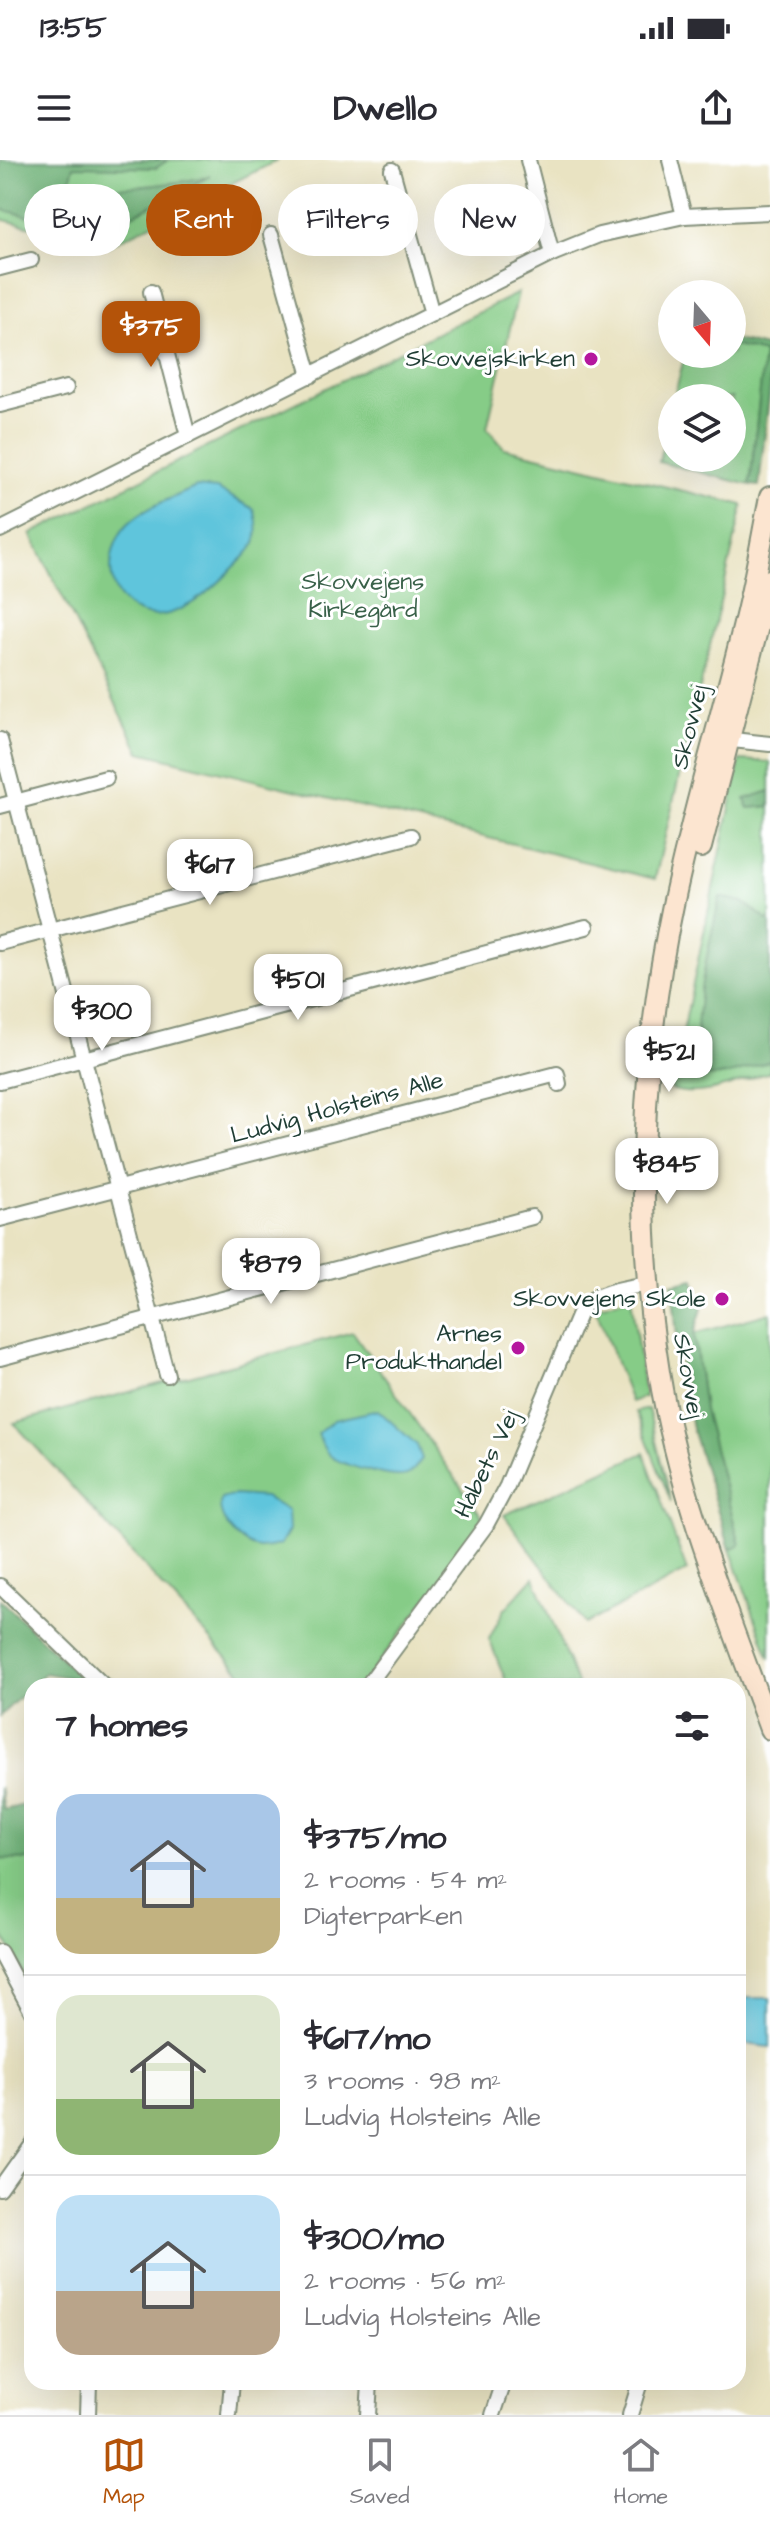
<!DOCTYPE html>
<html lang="en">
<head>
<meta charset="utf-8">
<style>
	:root { --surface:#fff; --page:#f2f2f3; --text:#2b2b33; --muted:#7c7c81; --line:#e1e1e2; --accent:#b45309 }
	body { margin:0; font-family:"Architects Daughter",sans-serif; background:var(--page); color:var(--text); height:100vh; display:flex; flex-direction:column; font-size:30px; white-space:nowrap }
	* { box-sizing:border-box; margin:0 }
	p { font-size:26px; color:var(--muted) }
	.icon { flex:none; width:44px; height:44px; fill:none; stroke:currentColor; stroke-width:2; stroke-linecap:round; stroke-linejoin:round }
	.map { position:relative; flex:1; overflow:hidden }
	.side { position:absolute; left:24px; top:1518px; width:722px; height:712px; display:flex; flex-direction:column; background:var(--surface); border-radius:24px; box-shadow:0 8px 32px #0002 }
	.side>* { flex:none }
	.top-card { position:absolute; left:24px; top:24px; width:722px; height:72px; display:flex; gap:16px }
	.needle { width:52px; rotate:161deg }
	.controls { position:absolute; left:658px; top:120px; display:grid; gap:16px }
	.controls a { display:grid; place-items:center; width:88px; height:88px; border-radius:50%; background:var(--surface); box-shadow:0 8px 32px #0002; font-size:40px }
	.price { position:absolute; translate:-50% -68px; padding:0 18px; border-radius:16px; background:#fff; color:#222; font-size:26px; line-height:52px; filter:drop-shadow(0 2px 4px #0008) }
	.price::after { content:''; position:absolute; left:50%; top:48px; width:24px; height:18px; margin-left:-12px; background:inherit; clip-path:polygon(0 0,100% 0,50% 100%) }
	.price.selected { background:var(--accent); color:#fff }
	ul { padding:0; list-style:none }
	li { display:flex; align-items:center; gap:24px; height:200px; padding:0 32px }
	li+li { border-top:2px solid var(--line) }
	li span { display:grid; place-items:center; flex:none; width:224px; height:160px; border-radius:24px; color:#555 }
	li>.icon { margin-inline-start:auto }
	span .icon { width:96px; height:96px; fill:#fffc; stroke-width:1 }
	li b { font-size:34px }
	h2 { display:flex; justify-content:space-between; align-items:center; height:96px; padding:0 32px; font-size:34px }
	.pill { padding:0 28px; border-radius:36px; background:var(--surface); box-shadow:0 8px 32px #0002; font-size:28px; line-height:72px }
	.pill.selected { background:var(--accent); color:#fff }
	.status { display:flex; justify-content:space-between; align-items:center; height:56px; padding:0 40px; background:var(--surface); direction:ltr }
	.status svg { height:22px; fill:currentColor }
	header { display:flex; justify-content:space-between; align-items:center; height:104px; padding:0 32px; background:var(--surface); font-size:36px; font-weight:700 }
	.tabs { display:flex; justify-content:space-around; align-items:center; height:112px; border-top:2px solid var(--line); background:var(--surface); font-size:22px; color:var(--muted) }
	.tabs a { display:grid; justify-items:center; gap:4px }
	.tabs .selected { color:var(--accent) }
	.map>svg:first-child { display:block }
	.green { fill:#86cc87; stroke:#52845e; stroke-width:2 }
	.forest { fill:#6cb074; stroke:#467654; stroke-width:2 }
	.water { fill:#5fc5dc; stroke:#3f8188; stroke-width:2 }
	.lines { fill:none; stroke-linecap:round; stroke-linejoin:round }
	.street-casing { stroke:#84907b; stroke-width:18 }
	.secondary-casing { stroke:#84907b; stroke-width:24 }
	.street { stroke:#fff; stroke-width:14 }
	.secondary { stroke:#fce5d0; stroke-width:20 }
	.poi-dot { fill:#b5179e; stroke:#fff; stroke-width:3 }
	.labels { text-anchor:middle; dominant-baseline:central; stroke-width:6; stroke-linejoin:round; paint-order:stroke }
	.poi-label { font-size:24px; fill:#1f3d34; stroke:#fff; text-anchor:end }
	.park-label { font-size:24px; fill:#396149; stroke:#fff }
	.street-label { font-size:24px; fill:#1f3d34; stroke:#fff }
</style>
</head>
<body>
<div class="status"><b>13:55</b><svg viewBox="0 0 49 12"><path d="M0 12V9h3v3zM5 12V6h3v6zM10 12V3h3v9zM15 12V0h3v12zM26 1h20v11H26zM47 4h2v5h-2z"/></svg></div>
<header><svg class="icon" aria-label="menu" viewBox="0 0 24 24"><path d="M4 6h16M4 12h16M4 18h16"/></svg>Dwello<svg class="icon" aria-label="share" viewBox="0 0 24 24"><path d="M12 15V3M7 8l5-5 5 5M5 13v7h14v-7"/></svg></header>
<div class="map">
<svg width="770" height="2255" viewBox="0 0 770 2255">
	<rect width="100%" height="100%" fill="#fff"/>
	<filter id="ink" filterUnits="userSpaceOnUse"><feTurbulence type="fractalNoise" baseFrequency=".0125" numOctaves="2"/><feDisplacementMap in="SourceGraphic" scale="16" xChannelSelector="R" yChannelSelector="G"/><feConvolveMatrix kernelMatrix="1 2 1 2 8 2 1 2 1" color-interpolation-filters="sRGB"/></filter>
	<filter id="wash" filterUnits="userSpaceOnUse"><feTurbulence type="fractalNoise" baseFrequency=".006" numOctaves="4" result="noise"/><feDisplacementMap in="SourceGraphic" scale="32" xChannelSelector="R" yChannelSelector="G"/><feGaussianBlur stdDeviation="1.8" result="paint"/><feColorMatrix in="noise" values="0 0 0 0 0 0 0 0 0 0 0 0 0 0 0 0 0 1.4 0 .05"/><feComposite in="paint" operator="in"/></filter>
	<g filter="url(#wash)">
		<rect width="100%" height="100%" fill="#e9e3c2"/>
		<!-- green -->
		<g class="green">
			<polygon points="0,0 278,0 108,86 0,59"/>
			<polygon points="518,133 487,268 504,288 743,345 655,719 140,592 31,374"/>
			<polygon points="732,185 764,193 750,325 659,302 672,246 672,298 732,298 732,238 674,238 685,194 732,194"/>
			<path d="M740 600 770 602V631L746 639 749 648 770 646V762L742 742 735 913 770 901V912C739 921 702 940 671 929Z"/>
			<polygon points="631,1137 645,1237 631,1242 595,1147"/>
			<polygon points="770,1153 770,1499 730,1389 739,1385 704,1250 694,1174"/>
			<polygon points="353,1172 485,1361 361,1526 253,1526 14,1263"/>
			<polygon points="648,1249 671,1342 636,1252"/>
			<polygon points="644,1293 687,1411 585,1464 504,1355"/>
			<polygon points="534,1417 578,1526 508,1526 489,1479 504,1450"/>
			<polygon points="0,1699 32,1700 32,1830 0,1769"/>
		</g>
		<!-- forest -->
		<g class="forest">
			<path d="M0 0H168L156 8 74 6 68 27C119 29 160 27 210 16L129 57 71 67 0 49Z"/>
			<polygon points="770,76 770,228 759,326 750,325 764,193 732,185 732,179 769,188"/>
			<polygon points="770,631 770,646 749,648 745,639"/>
			<path d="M720 737 743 742 770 762V901C746 909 723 919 698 916 692 852 706 799 720 737Z"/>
			<polygon points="694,1119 702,1149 694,1174 704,1250 740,1385 730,1389 692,1269 678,1188 672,1124"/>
			<polygon points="0,1439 83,1520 45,1513 0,1556"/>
			<polygon points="0,1627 4,1650 32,1643 32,1700 0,1699"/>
		</g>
		<!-- water -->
		<g class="water">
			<path d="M196 327 217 329 254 349C263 379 255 387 234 407 214 429 173 466 140 453 101 439 105 383 131 361 148 346 176 337 196 327Z"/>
			<path d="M378 1250 417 1285 422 1299C418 1303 414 1311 409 1314 398 1321 347 1306 335 1299 325 1294 321 1283 318 1273L334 1260Z"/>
			<path d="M235 1335 265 1337 288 1351 289 1370 280 1385C274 1386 265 1388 259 1388 240 1386 215 1358 221 1339Z"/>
			<polygon points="738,1838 770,1838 770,1887 738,1883"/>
		</g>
	</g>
	<g filter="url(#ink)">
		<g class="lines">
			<!-- street casing -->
			<g class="street-casing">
				<g id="street">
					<polyline points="528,0 552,94"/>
					<polyline points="670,0 684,56"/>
					<polyline points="392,10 432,154"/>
					<polyline points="271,75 310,216"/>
					<polyline points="0,108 31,100"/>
					<polyline points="151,132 188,276"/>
					<polyline points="0,245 66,228"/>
					<polyline points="0,370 552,94 599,75 684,56 770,52"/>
					<polyline points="723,579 770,584"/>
					<polyline points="0,580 167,1215"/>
					<polyline points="0,646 106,618"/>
					<polyline points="0,783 411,676"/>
					<polyline points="0,921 586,767"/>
					<polyline points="0,1059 557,914 559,924"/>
					<polyline points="0,1198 532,1057"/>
					<polyline points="0,1426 104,1526"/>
					<path d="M367 1526 486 1365 507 1326 582 1147C599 1131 626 1128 649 1124"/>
					<polyline points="0,1792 32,1852"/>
					<polyline points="0,2028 32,1983"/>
					<polyline points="88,2255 89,2222"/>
					<polyline points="229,2255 232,2222"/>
					<polyline points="368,2255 370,2222"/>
					<polyline points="493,2255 504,2222"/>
					<polyline points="630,2255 640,2222"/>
				</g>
			</g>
			<!-- secondary casing -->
			<g class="secondary-casing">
				<g id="secondary">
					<path d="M770 337C763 372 757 408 749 443 726 544 694 643 673 745 641 897 634 1058 659 1212 679 1336 727 1452 770 1569"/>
					<polyline points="701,687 770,420"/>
				</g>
			</g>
			<!-- street -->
			<use href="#street" class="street"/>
			<!-- secondary -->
			<use href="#secondary" class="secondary"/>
		</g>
	</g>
	<!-- markers -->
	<g class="poi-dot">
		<circle cx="591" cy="199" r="8"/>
		<circle cx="722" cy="1139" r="8"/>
		<circle cx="518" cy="1188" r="8"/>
	</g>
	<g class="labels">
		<!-- poi labels -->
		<g class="poi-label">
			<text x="575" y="199">Skovvejskirken</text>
			<text x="706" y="1139">Skovvejens Skole</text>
			<text x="502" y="1174">Arnes<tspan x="502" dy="28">Produkthandel</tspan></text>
		</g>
		<!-- park labels -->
		<g class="park-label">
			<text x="363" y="422">Skovvejens<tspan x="363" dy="28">Kirkegård</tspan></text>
		</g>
		<!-- street labels -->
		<g class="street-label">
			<text transform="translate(690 567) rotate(-76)">Skovvej</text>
			<text transform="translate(337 948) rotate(-15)">Ludvig Holsteins Alle</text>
			<text transform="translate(688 1216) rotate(80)">Skovvej</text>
			<text transform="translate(487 1304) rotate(-64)">Håbets Vej</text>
		</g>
	</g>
</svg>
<div class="controls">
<a><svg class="needle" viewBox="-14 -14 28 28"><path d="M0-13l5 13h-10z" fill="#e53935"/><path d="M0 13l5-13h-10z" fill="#7c7c81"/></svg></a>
<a><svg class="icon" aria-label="layers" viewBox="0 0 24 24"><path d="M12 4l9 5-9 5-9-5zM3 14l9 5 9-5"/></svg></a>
</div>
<b class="price selected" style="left:151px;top:209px">$375</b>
<b class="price" style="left:210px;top:747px">$617</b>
<b class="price" style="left:298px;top:862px">$501</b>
<b class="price" style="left:102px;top:893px">$300</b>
<b class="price" style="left:669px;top:934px">$521</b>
<b class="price" style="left:667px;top:1046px">$845</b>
<b class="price" style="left:271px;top:1146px">$879</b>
<div class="top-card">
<a class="pill">Buy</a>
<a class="pill selected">Rent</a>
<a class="pill">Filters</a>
<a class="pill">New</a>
</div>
<section class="side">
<h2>7 homes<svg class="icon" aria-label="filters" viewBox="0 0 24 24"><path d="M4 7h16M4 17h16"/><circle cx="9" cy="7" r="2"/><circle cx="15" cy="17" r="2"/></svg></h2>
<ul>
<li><span style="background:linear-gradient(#a9c7e8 65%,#c2b280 0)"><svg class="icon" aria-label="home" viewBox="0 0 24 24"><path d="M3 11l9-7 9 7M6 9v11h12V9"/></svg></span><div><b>$375/mo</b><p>2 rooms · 54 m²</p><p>Digterparken</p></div></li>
<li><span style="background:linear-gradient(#dfe7d0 65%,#8fb573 0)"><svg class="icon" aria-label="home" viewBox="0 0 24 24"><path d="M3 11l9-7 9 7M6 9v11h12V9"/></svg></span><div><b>$617/mo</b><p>3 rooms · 98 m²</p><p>Ludvig Holsteins Alle</p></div></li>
<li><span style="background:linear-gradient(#bfe0f5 60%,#b9a48a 0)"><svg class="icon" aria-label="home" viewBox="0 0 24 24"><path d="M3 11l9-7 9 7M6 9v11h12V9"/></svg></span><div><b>$300/mo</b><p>2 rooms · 56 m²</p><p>Ludvig Holsteins Alle</p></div></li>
</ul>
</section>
</div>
<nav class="tabs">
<a class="selected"><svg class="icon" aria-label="map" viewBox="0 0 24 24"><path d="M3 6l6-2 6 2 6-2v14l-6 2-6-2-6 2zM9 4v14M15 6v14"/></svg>Map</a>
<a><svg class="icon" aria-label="saved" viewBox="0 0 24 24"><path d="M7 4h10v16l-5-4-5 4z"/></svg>Saved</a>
<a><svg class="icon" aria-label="home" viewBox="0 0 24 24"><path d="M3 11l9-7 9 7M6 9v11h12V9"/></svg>Home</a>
</nav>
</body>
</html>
